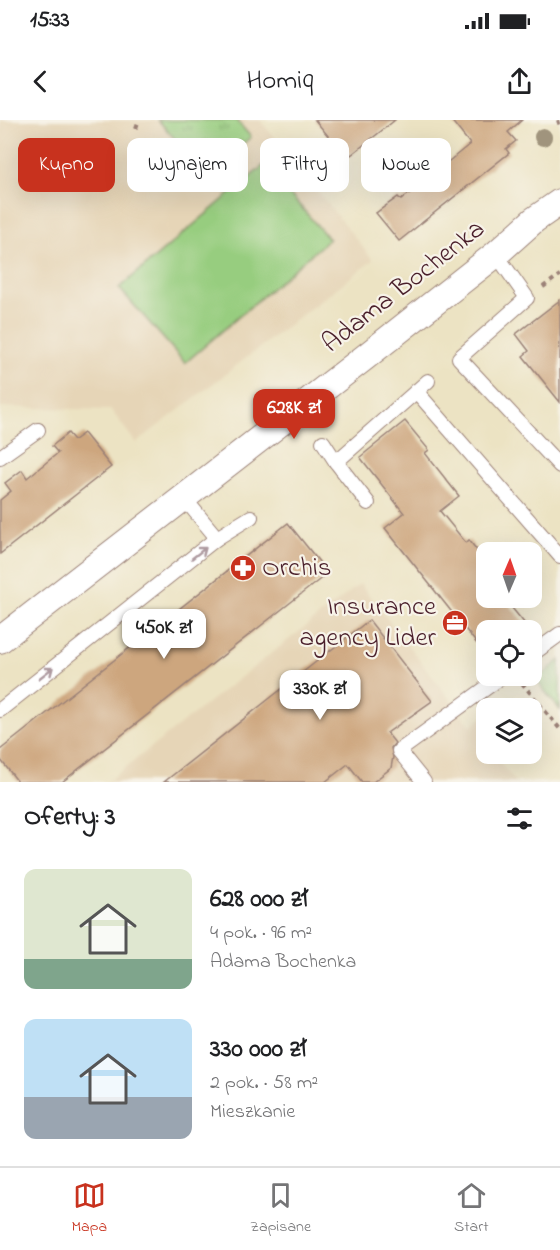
<!DOCTYPE html>
<html lang="pl">
<head>
<meta charset="utf-8">
<style>
	:root { --surface:#fff; --page:#f2f2f2; --text:#202124; --muted:#757577; --line:#e0e0e0; --accent:#c8321e }
	body { margin:0; font-family:"Indie Flower",sans-serif; background:var(--page); color:var(--text); height:100vh; display:flex; flex-direction:column; font-size:22px; white-space:nowrap }
	* { box-sizing:border-box; margin:0 }
	p { font-size:20px; color:var(--muted) }
	.icon { flex:none; width:33px; height:33px; fill:none; stroke:currentColor; stroke-width:2; stroke-linecap:round; stroke-linejoin:round }
	.map { position:relative; height:662px; overflow:hidden }
	.side { display:flex; flex-direction:column; background:var(--surface); flex:1 }
	.side>* { flex:none }
	.banner { position:absolute; left:18px; top:18px; width:525px; height:54px; display:flex; gap:12px }
	.needle { width:39px; rotate:2deg }
	.controls { position:absolute; left:476px; top:422px; display:grid; gap:12px }
	.controls a { display:grid; place-items:center; width:66px; height:66px; border-radius:12px; background:var(--surface); box-shadow:0 6px 24px #0002; font-size:30px }
	.price { position:absolute; translate:-50% -51px; padding:0 14px; border-radius:12px; background:#fff; color:#222; font-size:20px; line-height:39px; filter:drop-shadow(0 2px 3px #0008) }
	.price::after { content:''; position:absolute; left:50%; top:36px; width:18px; height:14px; margin-left:-9px; background:inherit; clip-path:polygon(0 0,100% 0,50% 100%) }
	.price.active { background:var(--accent); color:#fff }
	ul { padding:0; list-style:none }
	li { display:flex; align-items:center; gap:18px; height:150px; padding:0 24px }
	li span { display:grid; place-items:center; flex:none; width:168px; height:120px; border-radius:12px; color:#555 }
	li>.icon { margin-inline-start:auto }
	span .icon { width:72px; height:72px; fill:#fffc; stroke-width:1 }
	li b { font-size:26px }
	h2 { display:flex; justify-content:space-between; align-items:center; height:72px; padding:0 24px; font-size:26px }
	.pill { padding:0 21px; border-radius:12px; background:var(--surface); box-shadow:0 6px 24px #0002; font-size:21px; line-height:54px }
	.pill.active { background:var(--accent); color:#fff }
	.status { display:flex; justify-content:space-between; align-items:center; height:42px; padding:0 30px; background:var(--surface); direction:ltr }
	.status svg { height:16px; fill:currentColor }
	header { display:flex; justify-content:space-between; align-items:center; height:78px; padding:0 24px; background:var(--surface); font-size:27px; font-weight:600 }
	.dock { display:flex; justify-content:space-around; align-items:center; height:84px; border-top:2px solid var(--line); background:var(--surface); font-size:16px; color:var(--muted) }
	.dock a { display:grid; justify-items:center; gap:3px }
	.dock .active { color:var(--accent) }
	.map>svg:first-child { display:block }
	.built { fill:#e6d5b7 }
	.park { fill:url(#park-tufts); stroke:#707655; stroke-width:1.5 }
	.pitch { fill:#97cd7f; stroke:#707655; stroke-width:1.5 }
	.building { fill:#cda67e }
	.lines { fill:none; stroke-linecap:round; stroke-linejoin:round }
	.lane-casing { stroke:#9b8177; stroke-width:16 }
	.street-casing { stroke:#9b8177; stroke-width:28 }
	.path { stroke:#9b8177; stroke-width:4; stroke-dasharray:4.5 4.5; stroke-linecap:butt }
	.lane { stroke:#fff; stroke-width:14 }
	.street { stroke:#fff; stroke-width:26 }
	.tree { fill:#a0947d }
	.oneway { stroke:#ae9aa0 }
	.labels { text-anchor:middle; dominant-baseline:central; stroke-width:4.5; stroke-linejoin:round; paint-order:stroke }
	.street-label { font-size:27px; fill:#4a1f2b; stroke:#f7f3e8 }
	.poi-label { font-size:27px; fill:#4a1f2b; stroke:#f7f3e8; text-anchor:start }
</style>
</head>
<body>
<div class="status"><b>15:33</b><svg viewBox="0 0 49 12"><path d="M0 12V9h3v3zM5 12V6h3v6zM10 12V3h3v9zM15 12V0h3v12zM26 1h20v11H26zM47 4h2v5h-2z"/></svg></div>
<header><svg class="icon" aria-label="back" viewBox="0 0 24 24"><path d="M15 5l-7 7 7 7"/></svg>Homiq<svg class="icon" aria-label="share" viewBox="0 0 24 24"><path d="M12 15V3M7 8l5-5 5 5M5 13v7h14v-7"/></svg></header>
<div class="map">
<svg width="560" height="662" viewBox="0 0 560 662">
	<defs>
		<pattern id="park-tufts" width="24" height="20" patternUnits="userSpaceOnUse" patternTransform="scale(1.5)"><rect width="24" height="20" fill="#97cd7f"/><path d="M3 7l-1-3M5 7V3M7 7l1-3M15 17l-1-3M17 17v-4M19 17l1-3" fill="none" stroke="#7da668"/></pattern>
	</defs>
	<rect width="100%" height="100%" fill="#f7f3e8"/>
	<filter id="ink" filterUnits="userSpaceOnUse"><feTurbulence type="fractalNoise" baseFrequency=".0167" numOctaves="2"/><feDisplacementMap in="SourceGraphic" scale="12" xChannelSelector="R" yChannelSelector="G"/><feConvolveMatrix kernelMatrix="1 2 1 2 8 2 1 2 1" color-interpolation-filters="sRGB"/></filter>
	<filter id="wash" filterUnits="userSpaceOnUse"><feTurbulence type="fractalNoise" baseFrequency=".008" numOctaves="4" result="noise"/><feDisplacementMap in="SourceGraphic" scale="24" xChannelSelector="R" yChannelSelector="G"/><feGaussianBlur stdDeviation="1.35" result="paint"/><feColorMatrix in="noise" values="0 0 0 0 0 0 0 0 0 0 0 0 0 0 0 0 0 1.4 0 .05"/><feComposite in="paint" operator="in"/></filter>
	<g filter="url(#wash)">
		<rect width="100%" height="100%" fill="#ece3c3"/>
		<!-- built -->
		<g class="built">
			<polygon points="0,0 260,0 373,140 136,323 111,290 0,287"/>
			<polygon points="360,464 471,606 486,595 486,633 493,633 515,662 107,662"/>
		</g>
		<!-- park -->
		<g class="park">
			<polygon points="158,0 236,0 251,17 207,55"/>
			<polygon points="560,540 560,590 536,560"/>
		</g>
		<!-- pitch -->
		<polygon class="pitch" points="264,45 329,119 185,243 119,168"/>
		<g id="blocks">
			<!-- building -->
			<g class="building">
				<polygon points="315,0 395,0 351,35 342,24 338,28"/>
				<polygon points="451,0 522,0 508,12 516,21 506,29 509,33 399,121 376,93 398,77 401,80 470,24"/>
				<polygon points="560,180 560,282 523,236 529,231 516,214"/>
				<polygon points="405,301 429,330 425,333 459,376 440,391 466,423 469,420 486,442 486,477 503,477 530,510 486,510 486,535 385,408 404,393 360,337"/>
				<polygon points="68,313 74,320 84,313 111,347 0,434 0,380 11,371 5,363 22,350 27,358 58,333 52,326"/>
				<polygon points="288,403 328,453 62,662 18,662 0,639 0,630"/>
				<polygon points="369,500 432,581 387,613 395,623 391,628 393,637 391,648 373,662 362,662 348,644 325,662 164,662"/>
			</g>
		</g>
	</g>
	<g filter="url(#ink)">
		<use href="#blocks" fill-opacity="0" stroke="#9b8177" stroke-width="1.5"/>
		<g class="lines">
			<!-- lane casing -->
			<g class="lane-casing">
				<g id="lane">
					<polyline points="496,134 527,178 459,238 560,346"/>
					<polyline points="416,271 560,436"/>
					<polyline points="323,322 336,342 428,261"/>
					<polyline points="0,337 38,310"/>
					<polyline points="336,342 368,383"/>
					<polyline points="184,378 217,418"/>
					<polyline points="531,535 560,514"/>
					<polyline points="0,590 217,418 251,397"/>
					<polyline points="424,662 399,631 504,555"/>
				</g>
			</g>
			<!-- street casing -->
			<g class="street-casing">
				<polyline id="street" points="0,520 364,238 496,134 534,100 560,82"/>
			</g>
			<!-- path -->
			<g class="path">
				<polyline points="558,0 560,6"/>
				<polyline points="136,8 139,0"/>
				<polyline points="543,167 560,155"/>
				<polyline points="522,563 560,609"/>
			</g>
			<!-- lane -->
			<use href="#lane" class="lane"/>
			<!-- street -->
			<use href="#street" class="street"/>
		</g>
		<!-- trees -->
		<circle class="tree" cx="543" cy="17" r="9"/>
		<!-- one-way arrows -->
		<defs><path id="oneway-shaft" d="M-6 0H5M1.5-3L5.5 0L1.5 3" fill="none" stroke-width="1.6" stroke-linecap="round" stroke-linejoin="round" transform="scale(1.5)"/></defs>
		<g class="oneway">
			<use href="#oneway-shaft" transform="translate(199 433) rotate(-38)"/>
			<use href="#oneway-shaft" transform="translate(46 553) rotate(-38)"/>
		</g>
	</g>
	<!-- icons -->
	<defs>
		<g id="pharmacy-disc" transform="scale(1.35)"><circle r="9.5" fill="#c8321e" stroke="#f7f3e8"/><path d="M-2-6h4v4h4v4h-4v4h-4v-4h-4v-4h4Z" fill="#fff"/></g>
		<g id="office-disc" transform="scale(1.35)"><circle r="9.5" fill="#c8321e" stroke="#f7f3e8"/><path d="M-6-3h4V-5.5h4V-3h4V5H-6ZM-1-4.5V-3h2v-1.5ZM-6 0V1H6V0Z" fill="#fff"/></g>
	</defs>
	<g fill-rule="evenodd">
		<use href="#pharmacy-disc" x="243" y="448"/>
		<use href="#office-disc" x="455" y="503"/>
	</g>
	<g class="labels">
		<!-- street labels -->
		<g class="street-label">
			<text transform="translate(404 167) rotate(-38)">Adama Bochenka</text>
		</g>
		<!-- poi labels -->
		<g class="poi-label">
			<text x="262" y="448">Orchis</text>
			<text x="436" y="487" text-anchor="end">Insurance<tspan x="436" dy="31">agency Lider</tspan></text>
		</g>
	</g>
</svg>
<div class="controls">
<a><svg class="needle" viewBox="-14 -14 28 28"><path d="M0-13l5 13h-10z" fill="#e53935"/><path d="M0 13l5-13h-10z" fill="#757577"/></svg></a>
<a><svg class="icon" aria-label="locate" viewBox="0 0 24 24"><circle cx="12" cy="12" r="6"/><path d="M12 2v4M12 18v4M2 12h4M18 12h4"/></svg></a>
<a><svg class="icon" aria-label="layers" viewBox="0 0 24 24"><path d="M12 4l9 5-9 5-9-5zM3 14l9 5 9-5"/></svg></a>
</div>
<b class="price active" style="left:294px;top:320px">628K zł</b>
<b class="price" style="left:164px;top:540px">450K zł</b>
<b class="price" style="left:320px;top:601px">330K zł</b>
<div class="banner">
<a class="pill active">Kupno</a>
<a class="pill">Wynajem</a>
<a class="pill">Filtry</a>
<a class="pill">Nowe</a>
</div>
</div>
<section class="side">
<h2>Oferty: 3<svg class="icon" aria-label="filters" viewBox="0 0 24 24"><path d="M4 7h16M4 17h16"/><circle cx="9" cy="7" r="2"/><circle cx="15" cy="17" r="2"/></svg></h2>
<ul>
<li><span style="background:linear-gradient(#dfe7d0 75%,#7fa58c 0)"><svg class="icon" aria-label="home" viewBox="0 0 24 24"><path d="M3 11l9-7 9 7M6 9v11h12V9"/></svg></span><div><b>628 000 zł</b><p>4 pok. · 96 m²</p><p>Adama Bochenka</p></div></li>
<li><span style="background:linear-gradient(#bfe0f5 65%,#9aa5b1 0)"><svg class="icon" aria-label="home" viewBox="0 0 24 24"><path d="M3 11l9-7 9 7M6 9v11h12V9"/></svg></span><div><b>330 000 zł</b><p>2 pok. · 58 m²</p><p>Mieszkanie</p></div></li>
</ul>
</section>
<nav class="dock">
<a class="active"><svg class="icon" aria-label="map" viewBox="0 0 24 24"><path d="M3 6l6-2 6 2 6-2v14l-6 2-6-2-6 2zM9 4v14M15 6v14"/></svg>Mapa</a>
<a><svg class="icon" aria-label="saved" viewBox="0 0 24 24"><path d="M7 4h10v16l-5-4-5 4z"/></svg>Zapisane</a>
<a><svg class="icon" aria-label="home" viewBox="0 0 24 24"><path d="M3 11l9-7 9 7M6 9v11h12V9"/></svg>Start</a>
</nav>
</body>
</html>
